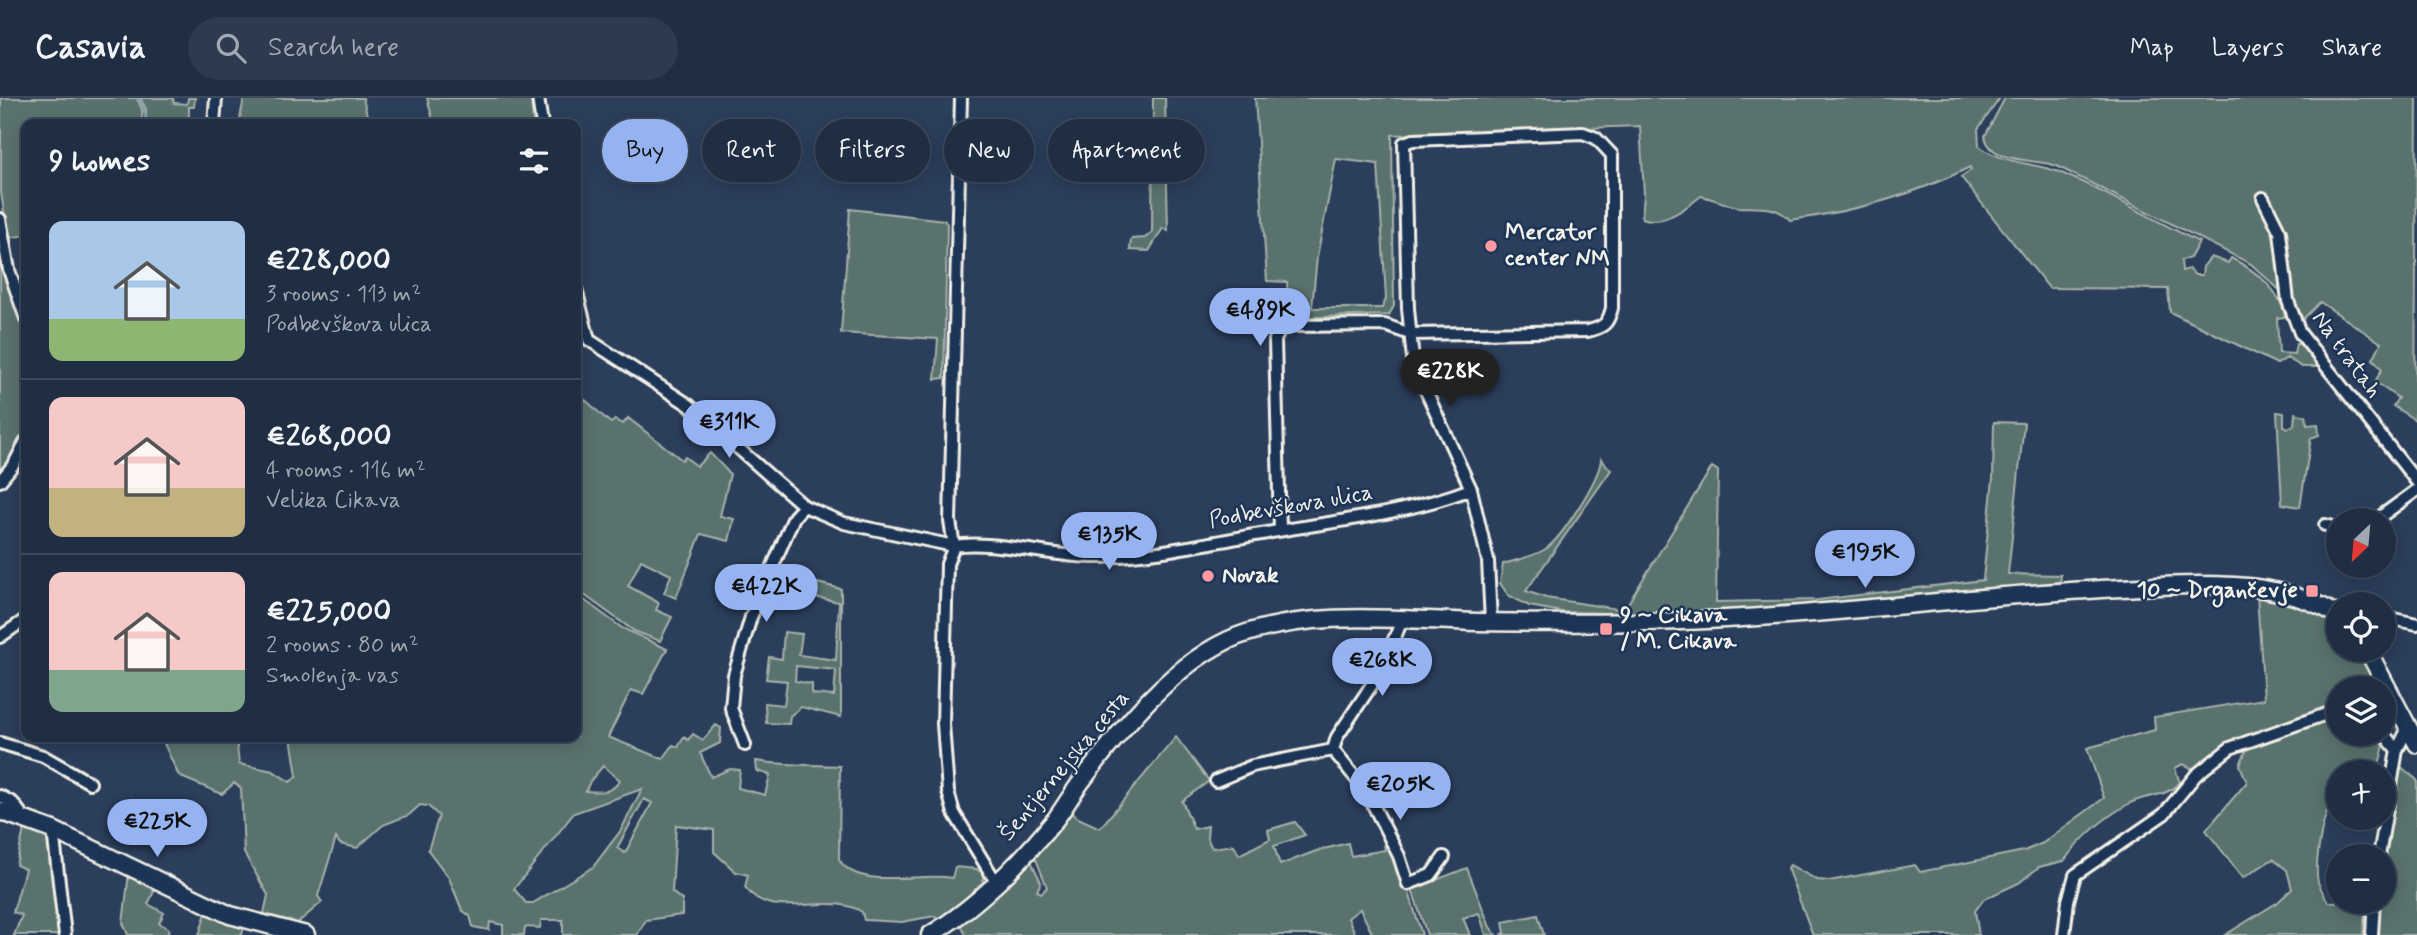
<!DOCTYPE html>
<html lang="en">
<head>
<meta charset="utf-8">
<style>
	:root { --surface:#202e44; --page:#2d3a4f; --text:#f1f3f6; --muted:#a2a8b2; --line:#3d4a5d; --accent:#95b2f1 }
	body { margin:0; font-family:Mynerve,sans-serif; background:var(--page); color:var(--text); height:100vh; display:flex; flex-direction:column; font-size:26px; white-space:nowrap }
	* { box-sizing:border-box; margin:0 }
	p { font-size:23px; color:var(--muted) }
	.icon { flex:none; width:38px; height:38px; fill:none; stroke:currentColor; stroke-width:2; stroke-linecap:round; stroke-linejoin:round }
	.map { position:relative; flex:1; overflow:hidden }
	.side { position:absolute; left:21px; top:21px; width:560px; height:623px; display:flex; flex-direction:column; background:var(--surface); border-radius:14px; box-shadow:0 4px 18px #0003,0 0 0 2px var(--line) }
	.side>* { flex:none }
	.guide { position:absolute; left:602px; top:21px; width:665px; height:63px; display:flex; gap:14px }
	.needle { width:46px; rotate:206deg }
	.fabs { position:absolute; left:2326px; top:410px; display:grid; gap:14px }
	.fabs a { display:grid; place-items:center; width:70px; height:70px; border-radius:50%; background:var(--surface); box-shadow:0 4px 18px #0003,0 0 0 2px var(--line); font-size:35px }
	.price { position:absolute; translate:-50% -60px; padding:0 16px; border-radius:24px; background:var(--accent); color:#111; font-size:23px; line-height:46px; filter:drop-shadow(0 2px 4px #0008) }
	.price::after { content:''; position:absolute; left:50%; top:42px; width:21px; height:16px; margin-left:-10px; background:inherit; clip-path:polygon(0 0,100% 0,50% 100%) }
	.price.current { background:#222; color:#fff }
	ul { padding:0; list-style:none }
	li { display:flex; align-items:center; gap:21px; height:175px; padding:0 28px }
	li+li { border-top:2px solid var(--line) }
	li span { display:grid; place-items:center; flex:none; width:196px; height:140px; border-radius:14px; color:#555 }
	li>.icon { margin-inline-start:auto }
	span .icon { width:84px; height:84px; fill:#fffc; stroke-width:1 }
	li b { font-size:30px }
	h2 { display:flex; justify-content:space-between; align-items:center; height:84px; padding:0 28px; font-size:30px }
	.tag { padding:0 24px; border-radius:32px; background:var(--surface); box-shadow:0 4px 18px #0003,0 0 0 2px var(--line); font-size:24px; line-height:63px }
	.tag.current { background:var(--accent); color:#111 }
	header { display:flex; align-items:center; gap:42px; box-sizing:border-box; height:98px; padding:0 35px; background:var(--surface); border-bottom:2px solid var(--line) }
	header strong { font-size:33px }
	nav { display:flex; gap:38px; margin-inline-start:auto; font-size:24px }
	.search { width:490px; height:63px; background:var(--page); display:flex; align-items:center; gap:18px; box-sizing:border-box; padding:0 24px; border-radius:38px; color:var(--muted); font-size:26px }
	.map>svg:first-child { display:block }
	.green { fill:#5a726d; stroke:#a7b2aa; stroke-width:2; fill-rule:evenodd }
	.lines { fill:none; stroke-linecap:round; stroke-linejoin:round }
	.stream { stroke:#87a1ab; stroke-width:2.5 }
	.minor-casing { stroke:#f4f1e8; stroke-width:16 }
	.secondary-casing { stroke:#f4f1e8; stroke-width:21 }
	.minor { stroke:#1d3557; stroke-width:10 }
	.secondary { stroke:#1d3557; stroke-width:16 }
	.poi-dot { fill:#ff9aa2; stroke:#1d3557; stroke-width:2.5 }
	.labels { text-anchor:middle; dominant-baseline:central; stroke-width:5; stroke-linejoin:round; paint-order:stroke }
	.poi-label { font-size:23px; font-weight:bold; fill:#f4f1e8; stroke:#1d3557; text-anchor:start }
	.street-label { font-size:23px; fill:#f4f1e8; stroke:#1d3557 }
</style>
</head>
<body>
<header>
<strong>Casavia</strong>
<div class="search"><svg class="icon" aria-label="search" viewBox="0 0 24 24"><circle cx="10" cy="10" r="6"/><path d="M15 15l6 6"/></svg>Search here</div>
<nav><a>Map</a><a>Layers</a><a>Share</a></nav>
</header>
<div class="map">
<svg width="2417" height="837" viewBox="0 0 2417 837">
	<rect width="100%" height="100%" fill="#2b3e5b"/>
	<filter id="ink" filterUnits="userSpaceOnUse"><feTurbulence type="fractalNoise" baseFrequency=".0143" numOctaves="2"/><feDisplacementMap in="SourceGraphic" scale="14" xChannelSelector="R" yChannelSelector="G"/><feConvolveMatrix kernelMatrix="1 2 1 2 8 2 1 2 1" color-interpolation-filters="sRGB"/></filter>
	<g filter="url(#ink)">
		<!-- green -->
		<g class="green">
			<polygon points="1,0 137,0 142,11 142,26 26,26 26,137 8,140 1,95"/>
			<polygon points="140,0 173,0 174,5 187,6 188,0 195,0 194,9 189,9 189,26 146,22 146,11"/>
			<polygon points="244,0 363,0 369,26 239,26"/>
			<polygon points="427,0 531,0 533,26 434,26"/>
			<polygon points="1153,0 1165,0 1168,133 1163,130 1149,153 1130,152 1131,141 1145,140 1152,134"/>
			<path d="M1255 0H2000L1978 31 1979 48C2004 66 2031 64 2059 74 2106 93 2153 122 2199 144L2190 160 2181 162 2182 173 2189 171 2195 177H2202L2203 169 2211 159 2228 165 2231 160C2255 172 2281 192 2285 219L2277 220 2279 255 2294 256 2296 246H2307L2326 271 2324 277 2320 269H2302L2287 260 2277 266 2170 214 2168 191 2049 190 1961 79 1971 72 1970 69C1915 97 1851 114 1790 122 1776 106 1756 110 1738 109 1730 108 1712 100 1701 98 1685 111 1663 128 1642 120L1644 96 1640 28 1392 37 1394 208 1389 217 1284 220 1277 213 1288 209 1287 184 1267 183ZM1336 61 1378 66 1386 201 1382 210H1312L1317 159Z"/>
			<path d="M2005 0H2417L2415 322 2393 308 2398 300 2375 284 2382 271 2373 261 2381 245 2320 204 2300 224 2291 194 2284 132 2269 100 2261 103 2280 154 2283 195 2251 166 2057 68C2034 60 1990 66 1985 38Z"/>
			<polygon points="850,111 944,122 947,126 944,280 935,281 938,241 841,235"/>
			<polygon points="0,158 3,174 26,232 26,331 15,357 0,378"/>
			<path d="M576 295C590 304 598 315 611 325L615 322 623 326 628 320 682 362 685 359 697 368 710 355 730 376 720 418 734 421 729 443 701 436 676 500 664 495 671 477 641 462 628 488 659 505 656 512 672 519 660 543 634 533 576 491Z"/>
			<polygon points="2277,314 2284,315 2284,328 2288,330 2294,327 2295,315 2306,318 2307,327 2318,326 2319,337 2311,340 2300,409 2282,406"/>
			<path d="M1994 324 2024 325 2008 476 2061 477 2060 486 1975 491 1840 509 1617 515 1562 514 1529 508 1508 497 1500 485 1503 466C1516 462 1532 459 1544 452 1561 442 1600 380 1601 361L1611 372 1526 493 1546 500 1624 512 1712 369 1718 373 1716 504 1818 502 1983 482 1993 380Z"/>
			<path d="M818 485 841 491V619L801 609 790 618 789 626 766 625 765 605 784 607 787 583 766 581 769 559 782 561 784 534 802 536 799 557 836 562 839 504 814 499ZM796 568 836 572 834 598 812 596V586L795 583Z"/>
			<path d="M576 496 622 530 667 551 643 596 631 592 608 639 663 661 673 647 678 649 684 639 688 642 693 636 703 642 716 627 721 630 720 645 700 655 711 679 730 671 740 672 738 690 765 697 770 677 757 673 756 663C785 668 811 666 840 668L839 761C856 793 921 774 952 780L955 769 977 771 984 777 982 786 937 826 935 818 902 824 864 822 862 814C829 792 771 826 745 789L748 777 736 774 714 754V732L676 727 672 794 682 802V817L646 822 637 837H563V822H541L540 830 525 829 524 837H503V827L490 824 489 832 473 829 470 818 462 812 449 780 428 752 439 718 428 708 420 707 409 717 383 727 357 750 340 746 336 740 318 798 322 804 294 828 263 820 268 797 244 755 241 690 234 685 222 696 183 680 178 676 161 639H236L239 666 273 673 290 684 297 678 291 639H576ZM603 668 620 682C612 696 600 694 586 693L590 683ZM642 691 621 732 593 769 533 805H526L514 791 574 715ZM644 701 652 705 625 755 617 750Z"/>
			<path d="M2257 497 2318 513 2336 524 2338 551H2362L2382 590H2338V635H2380L2386 640 2377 674H2338V706L2330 707C2322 722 2314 767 2318 784 2320 790 2325 798 2328 804L2366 803 2363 837H2225L2278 804 2292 791 2287 772 2273 761 2243 780 2206 732 2247 684 2240 667 2252 638 2196 672 2183 666 2175 670 2180 685C2165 700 2148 696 2130 705 2105 719 2081 740 2064 763L2039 769 2019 785 1984 801 1975 813 1979 837H1813L1787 770 1790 767 1817 782 1829 783 1915 767 1920 774 2024 753 2043 745 2104 700 2087 650 2155 632 2154 619 2264 601Z"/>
			<polygon points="1176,639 1209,683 1182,703 1194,731 1208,728 1207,740 1212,750 1234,747 1239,757 1270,741 1268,732 1295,724 1305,737 1274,748 1280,767 1316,753 1348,745 1351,758 1385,752 1381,726 1397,755 1422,837 1373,837 1360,811 1348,820 1356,837 966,837 961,828 1030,761 1041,784 1037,793 1042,795 1047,789 1034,756 1069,713 1076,719 1100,730"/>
			<path d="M2400 668 2417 682V837H2375L2376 803H2384C2384 757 2388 713 2400 668Z"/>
			<polygon points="25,727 47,736 61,837 14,837 22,817 13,814 25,771 16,767"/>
			<polygon points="1467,770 1490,829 1496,837 1486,837 1479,815 1463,820 1470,837 1427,837 1412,791"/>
			<polygon points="129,775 156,789 148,806 164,815 159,825 169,831 167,837 128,837 123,825"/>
			<polygon points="206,815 244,828 242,837 199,837"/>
			<polygon points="1538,817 1544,837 1501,837 1505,835 1503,824"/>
		</g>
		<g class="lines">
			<!-- stream -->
			<polyline class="stream" points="138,0 144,10 146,26"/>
			<!-- minor casing -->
			<g class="minor-casing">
				<g id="minor">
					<polyline points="538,0 542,26"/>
					<polyline points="214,26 216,0"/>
					<polyline points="2263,100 2280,134 2288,203 2300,235 2417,384"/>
					<polyline points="0,121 9,172 26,221"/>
					<polyline points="576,191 589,242 689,307 804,408 844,425 954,448"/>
					<polyline points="0,383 14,366 26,343"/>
					<polyline points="2376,422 2417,392"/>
					<polyline points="2325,427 2338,430"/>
					<path d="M1280 432 1275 242 1280 232 1290 228 1385 227 1410 236 1588 233C1604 229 1608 226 1612 210V57L1596 40 1583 35 1413 42 1404 45 1408 210C1410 229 1411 248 1414 267L1471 391"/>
					<polyline points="954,448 950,423 961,0"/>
					<polyline points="2384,519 2417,526"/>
					<polyline points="1402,522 1381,573 1337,639 1333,652 1366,693 1399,758 1408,786 1431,777 1444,759"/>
					<polyline points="0,539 26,521"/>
					<polyline points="2383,635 2397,652"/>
					<polyline points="0,645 43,658 90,685"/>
					<polyline points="745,647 731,610 734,577 751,519 794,419 804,408"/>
					<polyline points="1216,683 1252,668 1333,652"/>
					<polyline points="0,698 13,705 25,721"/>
					<polyline points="53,732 65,837"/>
					<polyline points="2379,758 2397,652 2409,628"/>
					<path d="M996 784 954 715 948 694 943 626 947 466 954 448C990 441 1053 459 1093 459 1151 459 1210 444 1267 435 1335 423 1406 416 1471 391L1488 463 1491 524"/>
					<polyline points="2064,837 2068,803 2075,777 2164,716 2196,677 2230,650 2329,615 2338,617"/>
					<polyline points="2372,837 2374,803"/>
				</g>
			</g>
			<!-- secondary casing -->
			<g class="secondary-casing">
				<g id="secondary">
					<polyline points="2367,551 2417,646"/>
					<polyline points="0,713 53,732 230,817 306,837"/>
					<path d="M930 837C977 808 1020 765 1055 722 1064 710 1072 696 1081 684 1120 632 1175 562 1238 538 1312 511 1401 522 1477 524 1560 525 1642 526 1725 521 1846 515 1967 499 2088 492 2137 489 2186 485 2235 488 2272 490 2306 498 2338 517"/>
				</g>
			</g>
			<!-- minor -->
			<use href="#minor" class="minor"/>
			<!-- secondary -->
			<use href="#secondary" class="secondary"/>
		</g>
	</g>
	<!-- markers -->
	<g class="poi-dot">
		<circle cx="1491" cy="148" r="7"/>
		<circle cx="1208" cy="478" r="7"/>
		<rect x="2305" y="486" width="14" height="14" rx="3.5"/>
		<rect x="1599" y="524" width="14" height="14" rx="3.5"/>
	</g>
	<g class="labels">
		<!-- poi labels -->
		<g class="poi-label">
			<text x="1505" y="135">Mercator<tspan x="1505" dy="26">center NM</tspan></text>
			<text x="1222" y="478">Novak</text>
			<text x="2298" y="493" text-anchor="end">10 ~ Drgančevje</text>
			<text x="1620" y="518">9 ~ Cikava<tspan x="1620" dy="26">/ M. Cikava</tspan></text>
		</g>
		<!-- street labels -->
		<g class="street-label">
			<text transform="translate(2346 257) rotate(54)">Na tratah</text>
			<text transform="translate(1291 409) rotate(-10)">Podbevškova ulica</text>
			<text transform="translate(1065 668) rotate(-50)">Šentjernejska cesta</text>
		</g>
	</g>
</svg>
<div class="fabs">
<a><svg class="needle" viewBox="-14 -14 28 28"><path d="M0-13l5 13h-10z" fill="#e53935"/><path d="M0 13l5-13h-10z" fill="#a2a8b2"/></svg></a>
<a><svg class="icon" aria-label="locate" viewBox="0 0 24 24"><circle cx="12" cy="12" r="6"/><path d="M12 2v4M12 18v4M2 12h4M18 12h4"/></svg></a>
<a><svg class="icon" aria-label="layers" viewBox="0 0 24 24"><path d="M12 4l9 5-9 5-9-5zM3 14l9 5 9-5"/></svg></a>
<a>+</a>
<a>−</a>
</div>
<b class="price" style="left:1260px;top:250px">€489K</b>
<b class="price current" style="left:1450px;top:311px">€228K</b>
<b class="price" style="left:729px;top:362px">€311K</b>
<b class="price" style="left:1109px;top:474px">€135K</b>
<b class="price" style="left:1865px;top:492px">€195K</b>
<b class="price" style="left:766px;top:526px">€422K</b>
<b class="price" style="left:1382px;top:600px">€268K</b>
<b class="price" style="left:1400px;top:724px">€205K</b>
<b class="price" style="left:157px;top:761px">€225K</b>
<div class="guide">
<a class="tag current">Buy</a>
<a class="tag">Rent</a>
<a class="tag">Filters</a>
<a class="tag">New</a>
<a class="tag">Apartment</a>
</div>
<section class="side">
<h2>9 homes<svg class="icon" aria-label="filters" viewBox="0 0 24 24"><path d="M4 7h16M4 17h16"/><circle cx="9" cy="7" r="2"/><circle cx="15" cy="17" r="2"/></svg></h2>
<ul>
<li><span style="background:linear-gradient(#a9c7e8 70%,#8fb573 0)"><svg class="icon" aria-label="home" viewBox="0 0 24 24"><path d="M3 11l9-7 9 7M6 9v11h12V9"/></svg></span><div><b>€228,000</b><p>3 rooms · 113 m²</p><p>Podbevškova ulica</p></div></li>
<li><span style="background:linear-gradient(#f6c9c9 65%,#c2b280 0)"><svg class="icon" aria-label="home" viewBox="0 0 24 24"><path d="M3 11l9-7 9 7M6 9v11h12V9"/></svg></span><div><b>€268,000</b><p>4 rooms · 116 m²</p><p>Velika Cikava</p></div></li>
<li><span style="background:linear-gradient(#f6c9c9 70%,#7fa58c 0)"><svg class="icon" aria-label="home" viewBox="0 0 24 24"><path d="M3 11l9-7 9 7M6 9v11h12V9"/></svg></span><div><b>€225,000</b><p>2 rooms · 80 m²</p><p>Smolenja vas</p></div></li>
</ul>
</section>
</div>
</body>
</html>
